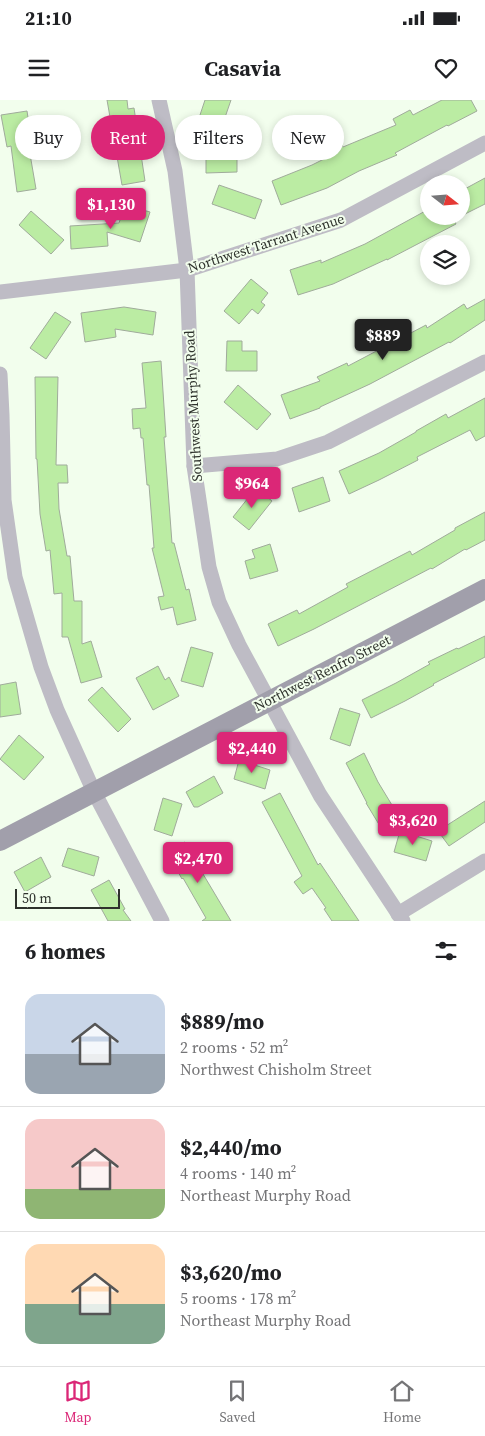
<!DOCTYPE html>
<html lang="en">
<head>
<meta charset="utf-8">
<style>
	:root { --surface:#fff; --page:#f6f6f6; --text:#202124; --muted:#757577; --line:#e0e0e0; --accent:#db2777 }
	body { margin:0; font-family:"Source Serif 4",serif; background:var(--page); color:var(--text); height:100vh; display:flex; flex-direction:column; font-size:19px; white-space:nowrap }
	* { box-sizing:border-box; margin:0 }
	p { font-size:16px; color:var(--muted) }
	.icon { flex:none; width:28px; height:28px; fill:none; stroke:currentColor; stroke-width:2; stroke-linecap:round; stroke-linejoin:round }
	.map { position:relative; height:821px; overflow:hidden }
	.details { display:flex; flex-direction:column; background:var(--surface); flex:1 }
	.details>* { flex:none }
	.guide { position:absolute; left:15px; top:15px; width:455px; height:45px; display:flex; gap:10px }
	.needle { width:32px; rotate:107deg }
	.buttons { position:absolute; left:420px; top:75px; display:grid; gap:10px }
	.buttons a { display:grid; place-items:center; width:50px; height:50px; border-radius:50%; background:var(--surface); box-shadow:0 2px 8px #0003; font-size:25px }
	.scale { position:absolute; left:15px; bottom:12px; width:105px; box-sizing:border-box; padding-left:5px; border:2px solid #2e322c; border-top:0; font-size:14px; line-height:18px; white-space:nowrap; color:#2e322c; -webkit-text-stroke:4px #f2feed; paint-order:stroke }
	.price { position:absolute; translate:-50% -42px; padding:0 11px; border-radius:5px; background:var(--accent); color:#fff; font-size:16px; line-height:32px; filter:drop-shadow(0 1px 2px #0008) }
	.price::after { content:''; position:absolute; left:50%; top:30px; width:15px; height:11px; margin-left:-8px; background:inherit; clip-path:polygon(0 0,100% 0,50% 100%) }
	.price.active { background:#222; color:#fff }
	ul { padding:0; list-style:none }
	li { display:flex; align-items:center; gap:15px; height:125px; padding:0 25px }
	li+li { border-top:1px solid var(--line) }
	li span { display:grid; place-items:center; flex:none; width:140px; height:100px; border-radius:15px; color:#555 }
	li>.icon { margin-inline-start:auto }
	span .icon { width:60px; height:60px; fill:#fffc; stroke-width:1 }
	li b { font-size:21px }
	h2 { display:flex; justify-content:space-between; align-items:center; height:60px; padding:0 25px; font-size:21px }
	.tag { padding:0 18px; border-radius:22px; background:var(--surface); box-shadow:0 2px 8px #0003; font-size:18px; line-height:45px }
	.tag.active { background:var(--accent); color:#fff }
	.status { display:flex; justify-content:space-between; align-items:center; height:35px; padding:0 25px; background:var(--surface); direction:ltr }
	.status svg { height:14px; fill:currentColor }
	header { display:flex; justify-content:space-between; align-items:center; height:65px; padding:0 25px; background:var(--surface); font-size:22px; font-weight:700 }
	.dock { display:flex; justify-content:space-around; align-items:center; height:70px; border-top:1px solid var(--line); background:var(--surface); font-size:14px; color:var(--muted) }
	.dock a { display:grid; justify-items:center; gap:2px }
	.dock .active { color:var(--accent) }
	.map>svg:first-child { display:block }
	.building { fill:#bbeca3; stroke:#a0ab9b }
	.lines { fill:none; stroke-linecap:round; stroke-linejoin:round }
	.street { stroke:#bebcc5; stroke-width:15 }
	.secondary { stroke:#a19fab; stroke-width:20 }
	.labels { text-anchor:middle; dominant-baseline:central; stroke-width:4; stroke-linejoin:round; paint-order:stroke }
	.street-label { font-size:14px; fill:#2e322c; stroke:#f2feed }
</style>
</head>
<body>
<div class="status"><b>21:10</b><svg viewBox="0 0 49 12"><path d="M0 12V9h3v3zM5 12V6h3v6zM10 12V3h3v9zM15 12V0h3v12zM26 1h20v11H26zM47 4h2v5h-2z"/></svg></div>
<header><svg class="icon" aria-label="menu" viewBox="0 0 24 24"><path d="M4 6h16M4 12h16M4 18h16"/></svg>Casavia<svg class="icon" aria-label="heart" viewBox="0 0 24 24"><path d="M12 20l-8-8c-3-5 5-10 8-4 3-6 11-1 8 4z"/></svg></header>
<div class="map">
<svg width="485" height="821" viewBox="0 0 485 821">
	<rect width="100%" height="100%" fill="#f2feed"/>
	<!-- building -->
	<g class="building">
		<polygon points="107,0 127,0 128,9 134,8 145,81 122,85"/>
		<polygon points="205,0 231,0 221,29 198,21"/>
		<polygon points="442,0 471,0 477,11 448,26 447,25 395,53 397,55 359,71 327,88 281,105 272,81 312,65 326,58 324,54 342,45 343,47 396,25 393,19 410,10 413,15"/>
		<polygon points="27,11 29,24 25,25 36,89 17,92 11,46 7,47 1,15"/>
		<polygon points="220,42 221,52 237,52 237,72 206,73 206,43"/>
		<polygon points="485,78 485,104 461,116 461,91"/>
		<polygon points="219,85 262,100 255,119 212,104"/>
		<polygon points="125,105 150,112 140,142 107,132 108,146 71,149 70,126 119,123"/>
		<polygon points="429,109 429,116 452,116 456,124 387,160 387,159 333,184 298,195 290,170 321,160 321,163 365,144"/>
		<polygon points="31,111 64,140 51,154 19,125"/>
		<polygon points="251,179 268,193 261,202 265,205 258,214 252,209 239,224 224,211"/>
		<polygon points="485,199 485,220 450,243 449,242 370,284 320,307 320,308 290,319 281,295 320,281 317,277 347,263 348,266 426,225 427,228 464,204 467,209"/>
		<polygon points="124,207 156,212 153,235 115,229 116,237 85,242 81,213"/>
		<polygon points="55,212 71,222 46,259 30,248"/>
		<polygon points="227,241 242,241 242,251 257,251 257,271 226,271"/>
		<polygon points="161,261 166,337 164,337 172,443 174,443 186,490 189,489 196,520 177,525 173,507 161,510 158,497 164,496 152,448 154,448 149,385 147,385 143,338 141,338 140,328 133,329 132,309 146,308 142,263"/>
		<polygon points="35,277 58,277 56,365 67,365 68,383 58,383 59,409 67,456 70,456 74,501 82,501 82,544 91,541 102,577 81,583 68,537 62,537 62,493 54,494 50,450 46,451 40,414 37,359 36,359"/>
		<polygon points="238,285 271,314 257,330 224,302"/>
		<polygon points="485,298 485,336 476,341 470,330 417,357 418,360 379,380 349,394 339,371 379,353 416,332 416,331 446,314 448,318"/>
		<polygon points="323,377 330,401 299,412 292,388"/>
		<polygon points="256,388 272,401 249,430 233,417"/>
		<polygon points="485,412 485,440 466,450 465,449 432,469 431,468 314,529 278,546 268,524 297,510 299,514 348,487 346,484 410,451 412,455 455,430 455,428"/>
		<polygon points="270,444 278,471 250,479 245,461 255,458 252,450"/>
		<polygon points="485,536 485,557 433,584 434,585 405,601 371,618 362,600 396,583 430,564 428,562 457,548 458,549"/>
		<polygon points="191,547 213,553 203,587 181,581"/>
		<polygon points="158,566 165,580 169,577 179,596 153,610 136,578"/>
		<polygon points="16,582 21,614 0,617 0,585"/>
		<polygon points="102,587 131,619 118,632 88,600"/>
		<polygon points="340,608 360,614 350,646 330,639"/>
		<polygon points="19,635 44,657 24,680 0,659"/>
		<polygon points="364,653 378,682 401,720 383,731 366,703 367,703 346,663"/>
		<polygon points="239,660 270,670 265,689 234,679"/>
		<polygon points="214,676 223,693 198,707 194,707 186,692"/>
		<polygon points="280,693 318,765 320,763 359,821 332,821 324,809 326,808 312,788 303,794 294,782 302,776 262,702"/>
		<polygon points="163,698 182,704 172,736 154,730"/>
		<polygon points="485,701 485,722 449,746 438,731"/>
		<polygon points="400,731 432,741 426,761 394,752"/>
		<polygon points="185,742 202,775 203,774 231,821 202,821 206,818 183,778 182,779 167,752"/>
		<polygon points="68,748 99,757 94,776 62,766"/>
		<polygon points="41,757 51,777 25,792 14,772"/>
		<polygon points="109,780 125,809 123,810 131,821 108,821 91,790"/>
	</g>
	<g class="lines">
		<!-- street -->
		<g class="street">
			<polyline points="159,0 175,71 187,170 194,366 209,467 219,502 239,545 320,695 403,821"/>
			<polyline points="0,192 187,170 341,120 485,43"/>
			<polyline points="0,274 2,315 4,400 15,477 41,567 57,610 94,692 162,821"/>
			<polyline points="194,366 277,359 328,342 485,262"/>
			<polyline points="398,814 485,761"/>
		</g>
		<!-- secondary -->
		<polyline class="secondary" points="0,741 485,489"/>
	</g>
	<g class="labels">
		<!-- street labels -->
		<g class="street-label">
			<text transform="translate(266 143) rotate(-18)">Northwest Tarrant Avenue</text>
			<text transform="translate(193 306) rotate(-93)">Southwest Murphy Road</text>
			<text transform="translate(322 573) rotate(-27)">Northwest Renfro Street</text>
		</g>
	</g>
</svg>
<div class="buttons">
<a><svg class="needle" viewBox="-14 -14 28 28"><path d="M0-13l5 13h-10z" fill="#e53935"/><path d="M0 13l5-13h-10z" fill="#757577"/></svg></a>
<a><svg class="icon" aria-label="layers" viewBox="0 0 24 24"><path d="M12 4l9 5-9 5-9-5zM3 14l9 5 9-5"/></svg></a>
</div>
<div class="scale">50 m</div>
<b class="price" style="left:111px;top:130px">$1,130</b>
<b class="price active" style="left:383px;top:261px">$889</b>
<b class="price" style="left:252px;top:409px">$964</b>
<b class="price" style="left:252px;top:674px">$2,440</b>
<b class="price" style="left:413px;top:746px">$3,620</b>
<b class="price" style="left:198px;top:784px">$2,470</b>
<div class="guide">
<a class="tag">Buy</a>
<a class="tag active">Rent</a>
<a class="tag">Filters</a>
<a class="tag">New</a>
</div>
</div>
<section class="details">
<h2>6 homes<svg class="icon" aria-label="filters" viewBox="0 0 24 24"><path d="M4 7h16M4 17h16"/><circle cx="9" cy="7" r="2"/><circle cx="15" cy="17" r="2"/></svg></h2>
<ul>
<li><span style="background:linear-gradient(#c9d6e8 60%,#9aa5b1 0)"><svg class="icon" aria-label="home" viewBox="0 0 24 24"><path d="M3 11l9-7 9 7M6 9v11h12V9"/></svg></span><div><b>$889/mo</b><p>2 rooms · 52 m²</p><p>Northwest Chisholm Street</p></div></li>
<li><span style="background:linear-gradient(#f6c9c9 70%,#8fb573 0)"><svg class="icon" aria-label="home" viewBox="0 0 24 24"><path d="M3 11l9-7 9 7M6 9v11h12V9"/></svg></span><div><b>$2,440/mo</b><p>4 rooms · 140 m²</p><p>Northeast Murphy Road</p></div></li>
<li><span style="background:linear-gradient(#ffd9b3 60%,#7fa58c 0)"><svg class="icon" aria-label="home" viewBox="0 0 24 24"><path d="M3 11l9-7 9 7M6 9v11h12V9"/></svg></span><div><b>$3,620/mo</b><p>5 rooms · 178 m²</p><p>Northeast Murphy Road</p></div></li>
</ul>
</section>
<nav class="dock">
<a class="active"><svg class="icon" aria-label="map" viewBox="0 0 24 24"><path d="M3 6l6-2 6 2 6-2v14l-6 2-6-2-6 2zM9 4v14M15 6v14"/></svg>Map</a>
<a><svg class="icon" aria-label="saved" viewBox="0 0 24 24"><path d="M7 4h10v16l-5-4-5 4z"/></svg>Saved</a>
<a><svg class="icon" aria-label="home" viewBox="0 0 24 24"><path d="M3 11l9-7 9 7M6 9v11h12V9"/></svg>Home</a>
</nav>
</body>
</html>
